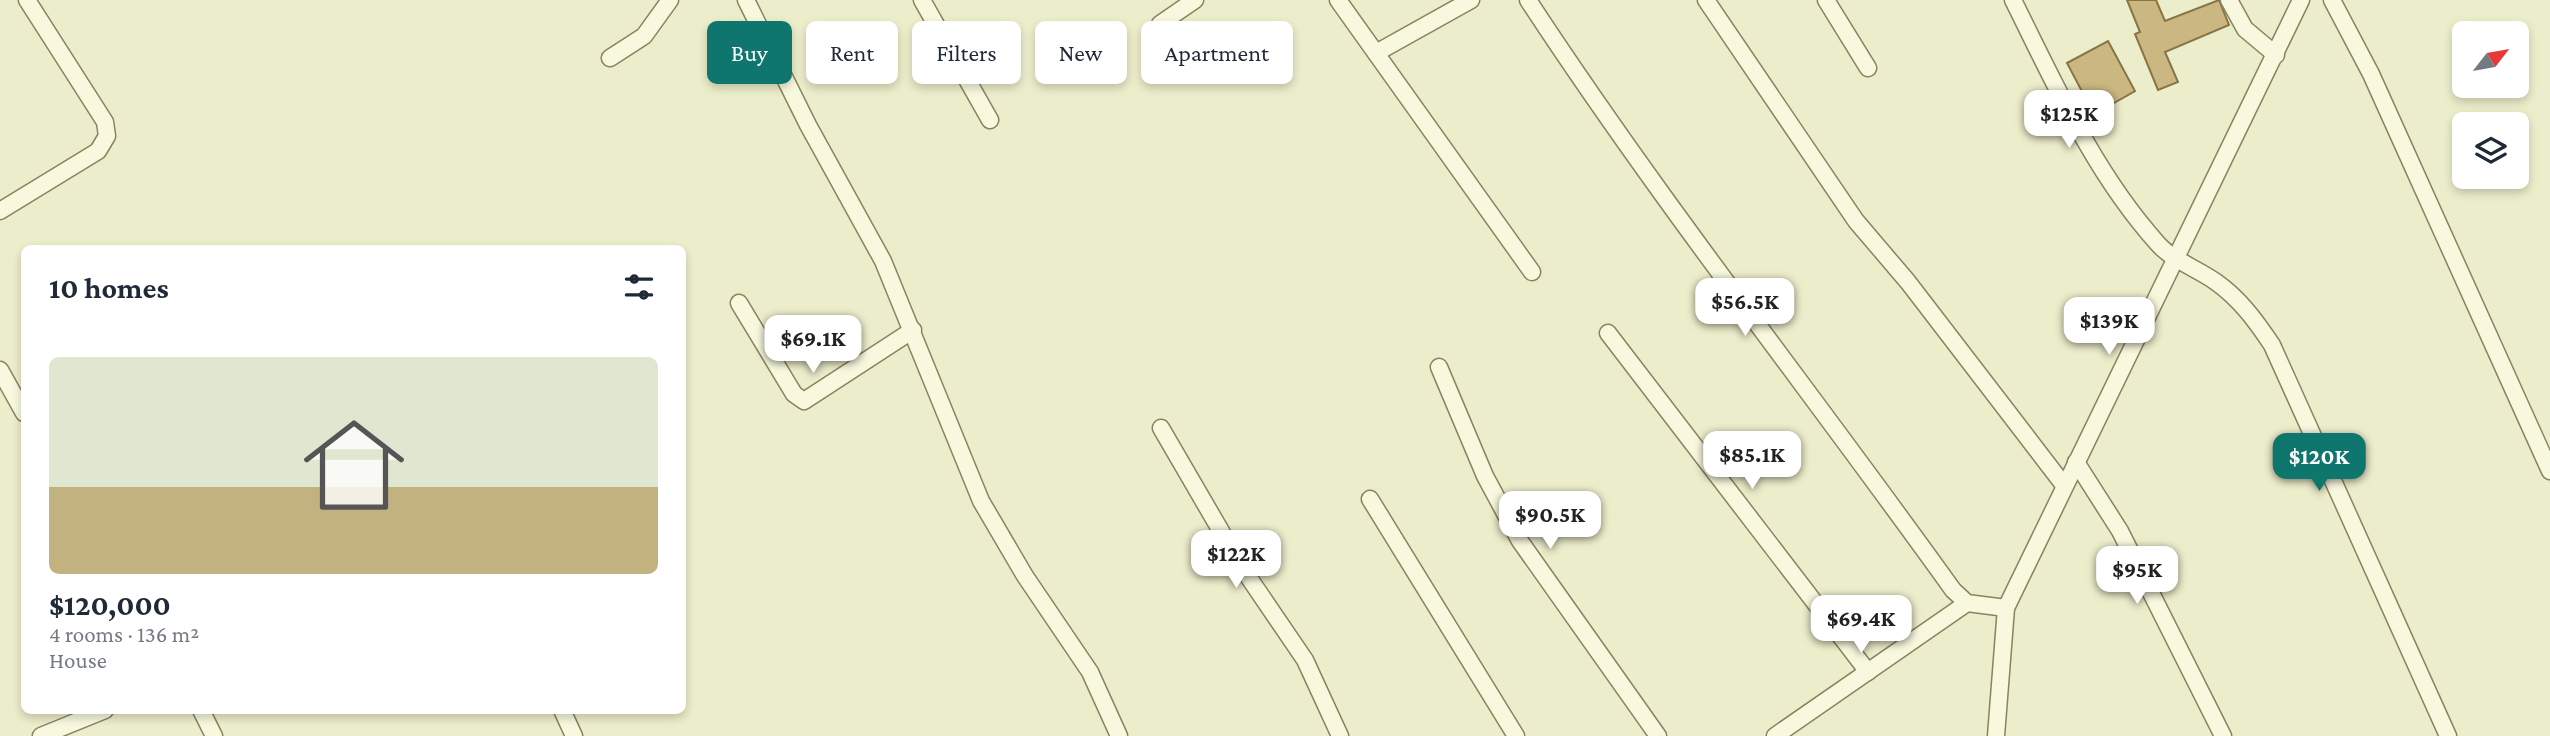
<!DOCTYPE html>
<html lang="en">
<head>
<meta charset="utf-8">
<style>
	:root { --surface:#fff; --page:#f6f6f7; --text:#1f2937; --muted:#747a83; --line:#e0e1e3; --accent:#0f766e }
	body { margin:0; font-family:"Crimson Pro",serif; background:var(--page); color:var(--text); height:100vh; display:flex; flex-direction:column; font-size:26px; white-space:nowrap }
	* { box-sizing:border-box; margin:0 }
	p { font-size:23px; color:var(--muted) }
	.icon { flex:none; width:38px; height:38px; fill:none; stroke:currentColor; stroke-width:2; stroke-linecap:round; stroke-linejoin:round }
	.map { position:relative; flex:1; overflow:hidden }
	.details { position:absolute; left:21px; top:245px; width:665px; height:469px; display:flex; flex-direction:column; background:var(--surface); border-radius:10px; box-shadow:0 4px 10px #0003 }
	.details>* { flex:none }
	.top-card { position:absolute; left:707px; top:21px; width:665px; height:63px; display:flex; gap:14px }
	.needle { width:46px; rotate:59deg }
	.fabs { position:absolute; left:2452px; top:21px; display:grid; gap:14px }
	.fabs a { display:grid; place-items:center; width:77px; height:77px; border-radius:10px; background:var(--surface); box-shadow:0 4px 10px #0003; font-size:35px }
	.price { position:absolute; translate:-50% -60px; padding:0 16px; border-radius:14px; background:#fff; color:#222; font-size:23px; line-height:46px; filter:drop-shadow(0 2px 4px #0008) }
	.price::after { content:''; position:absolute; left:50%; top:42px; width:21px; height:16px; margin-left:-10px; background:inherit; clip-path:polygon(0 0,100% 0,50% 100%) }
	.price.selected { background:var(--accent); color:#fff }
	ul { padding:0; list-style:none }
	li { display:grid; align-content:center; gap:14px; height:371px; padding:0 28px }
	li+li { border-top:2px solid var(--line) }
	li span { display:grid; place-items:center; height:217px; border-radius:10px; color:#555 }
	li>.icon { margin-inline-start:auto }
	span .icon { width:126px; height:126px; fill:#fffc; stroke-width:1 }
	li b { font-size:30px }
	h2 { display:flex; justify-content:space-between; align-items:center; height:84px; padding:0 28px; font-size:30px }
	.tag { padding:0 24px; border-radius:10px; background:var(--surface); box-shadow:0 4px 10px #0003; font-size:24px; line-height:63px }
	.tag.selected { background:var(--accent); color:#fff }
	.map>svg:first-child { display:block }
	.building { fill:#cab781; stroke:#887545; stroke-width:2 }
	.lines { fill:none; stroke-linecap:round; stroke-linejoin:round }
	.minor-casing { stroke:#89835e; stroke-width:19 }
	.minor { stroke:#f7f8dd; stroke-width:16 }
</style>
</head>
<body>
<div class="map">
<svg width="2550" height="736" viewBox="0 0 2550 736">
	<rect width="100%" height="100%" fill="#ecedca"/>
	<!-- building -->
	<g class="building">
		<polygon points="2127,0 2156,0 2165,21 2219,0 2229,25 2165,52 2178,82 2158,90 2135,34 2140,32"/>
		<polygon points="2108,41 2135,91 2107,107 2101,96 2088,103 2067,63"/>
	</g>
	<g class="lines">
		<!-- minor casing -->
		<g class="minor-casing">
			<g id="minor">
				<polyline points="746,0 808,125 883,261 981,501 1025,576 1090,672 1119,736"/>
				<polyline points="922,0 990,120"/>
				<polyline points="1338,0 1532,272"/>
				<path d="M1528 0C1661 203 1812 393 1953 590L1967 603 2006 608"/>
				<polyline points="1706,0 1856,221 1908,282 2063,484"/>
				<polyline points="1826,0 1868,68"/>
				<path d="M2013 0C2055 84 2094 173 2158 244 2172 260 2198 269 2216 282 2240 299 2256 321 2272 345L2448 736"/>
				<polyline points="2229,0 2245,29 2276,55"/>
				<polyline points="2332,0 2371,74 2550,471"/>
				<polyline points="1160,24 1195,0"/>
				<polyline points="1376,53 1471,0"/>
				<polyline points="610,58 644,36 670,0"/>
				<polyline points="0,211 98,151 107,136 105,122 27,0"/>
				<polyline points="739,303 794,394 804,401 913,330"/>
				<polyline points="1608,333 1868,672"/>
				<polyline points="1439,367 1485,476 1520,541 1658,736"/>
				<polyline points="0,370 24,413"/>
				<polyline points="1161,428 1243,569 1305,660 1340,736"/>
				<polyline points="2076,462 2120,531 2223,736"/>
				<polyline points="1370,499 1516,736"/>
				<polyline points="201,710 214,736"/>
				<polyline points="562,710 574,736"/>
				<polyline points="41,736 105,710"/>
				<polyline points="1775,736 1967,603"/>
				<polyline points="1996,736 2006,608 2301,0"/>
			</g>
		</g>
		<!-- minor -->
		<use href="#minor" class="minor"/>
	</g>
</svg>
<div class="fabs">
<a><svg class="needle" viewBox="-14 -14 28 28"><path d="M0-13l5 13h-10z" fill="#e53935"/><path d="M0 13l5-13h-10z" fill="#747a83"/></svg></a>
<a><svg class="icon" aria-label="layers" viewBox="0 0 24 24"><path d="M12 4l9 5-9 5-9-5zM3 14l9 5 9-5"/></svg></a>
</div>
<b class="price" style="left:2069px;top:150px">$125K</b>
<b class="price" style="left:1745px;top:338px">$56.5K</b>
<b class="price" style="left:2109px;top:357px">$139K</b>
<b class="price" style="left:813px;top:375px">$69.1K</b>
<b class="price" style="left:1752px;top:491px">$85.1K</b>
<b class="price selected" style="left:2319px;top:493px">$120K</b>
<b class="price" style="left:1550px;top:551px">$90.5K</b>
<b class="price" style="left:1236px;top:590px">$122K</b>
<b class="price" style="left:2137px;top:606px">$95K</b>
<b class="price" style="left:1861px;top:655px">$69.4K</b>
<div class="top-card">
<a class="tag selected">Buy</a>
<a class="tag">Rent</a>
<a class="tag">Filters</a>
<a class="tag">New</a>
<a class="tag">Apartment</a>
</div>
<section class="details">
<h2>10 homes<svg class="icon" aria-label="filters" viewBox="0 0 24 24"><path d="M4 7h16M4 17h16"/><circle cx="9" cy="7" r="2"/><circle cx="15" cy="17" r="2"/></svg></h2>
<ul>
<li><span style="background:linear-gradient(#dfe7d0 60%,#c2b280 0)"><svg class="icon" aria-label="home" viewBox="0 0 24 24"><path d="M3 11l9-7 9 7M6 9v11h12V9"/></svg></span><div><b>$120,000</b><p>4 rooms · 136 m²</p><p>House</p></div></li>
</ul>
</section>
</div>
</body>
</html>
